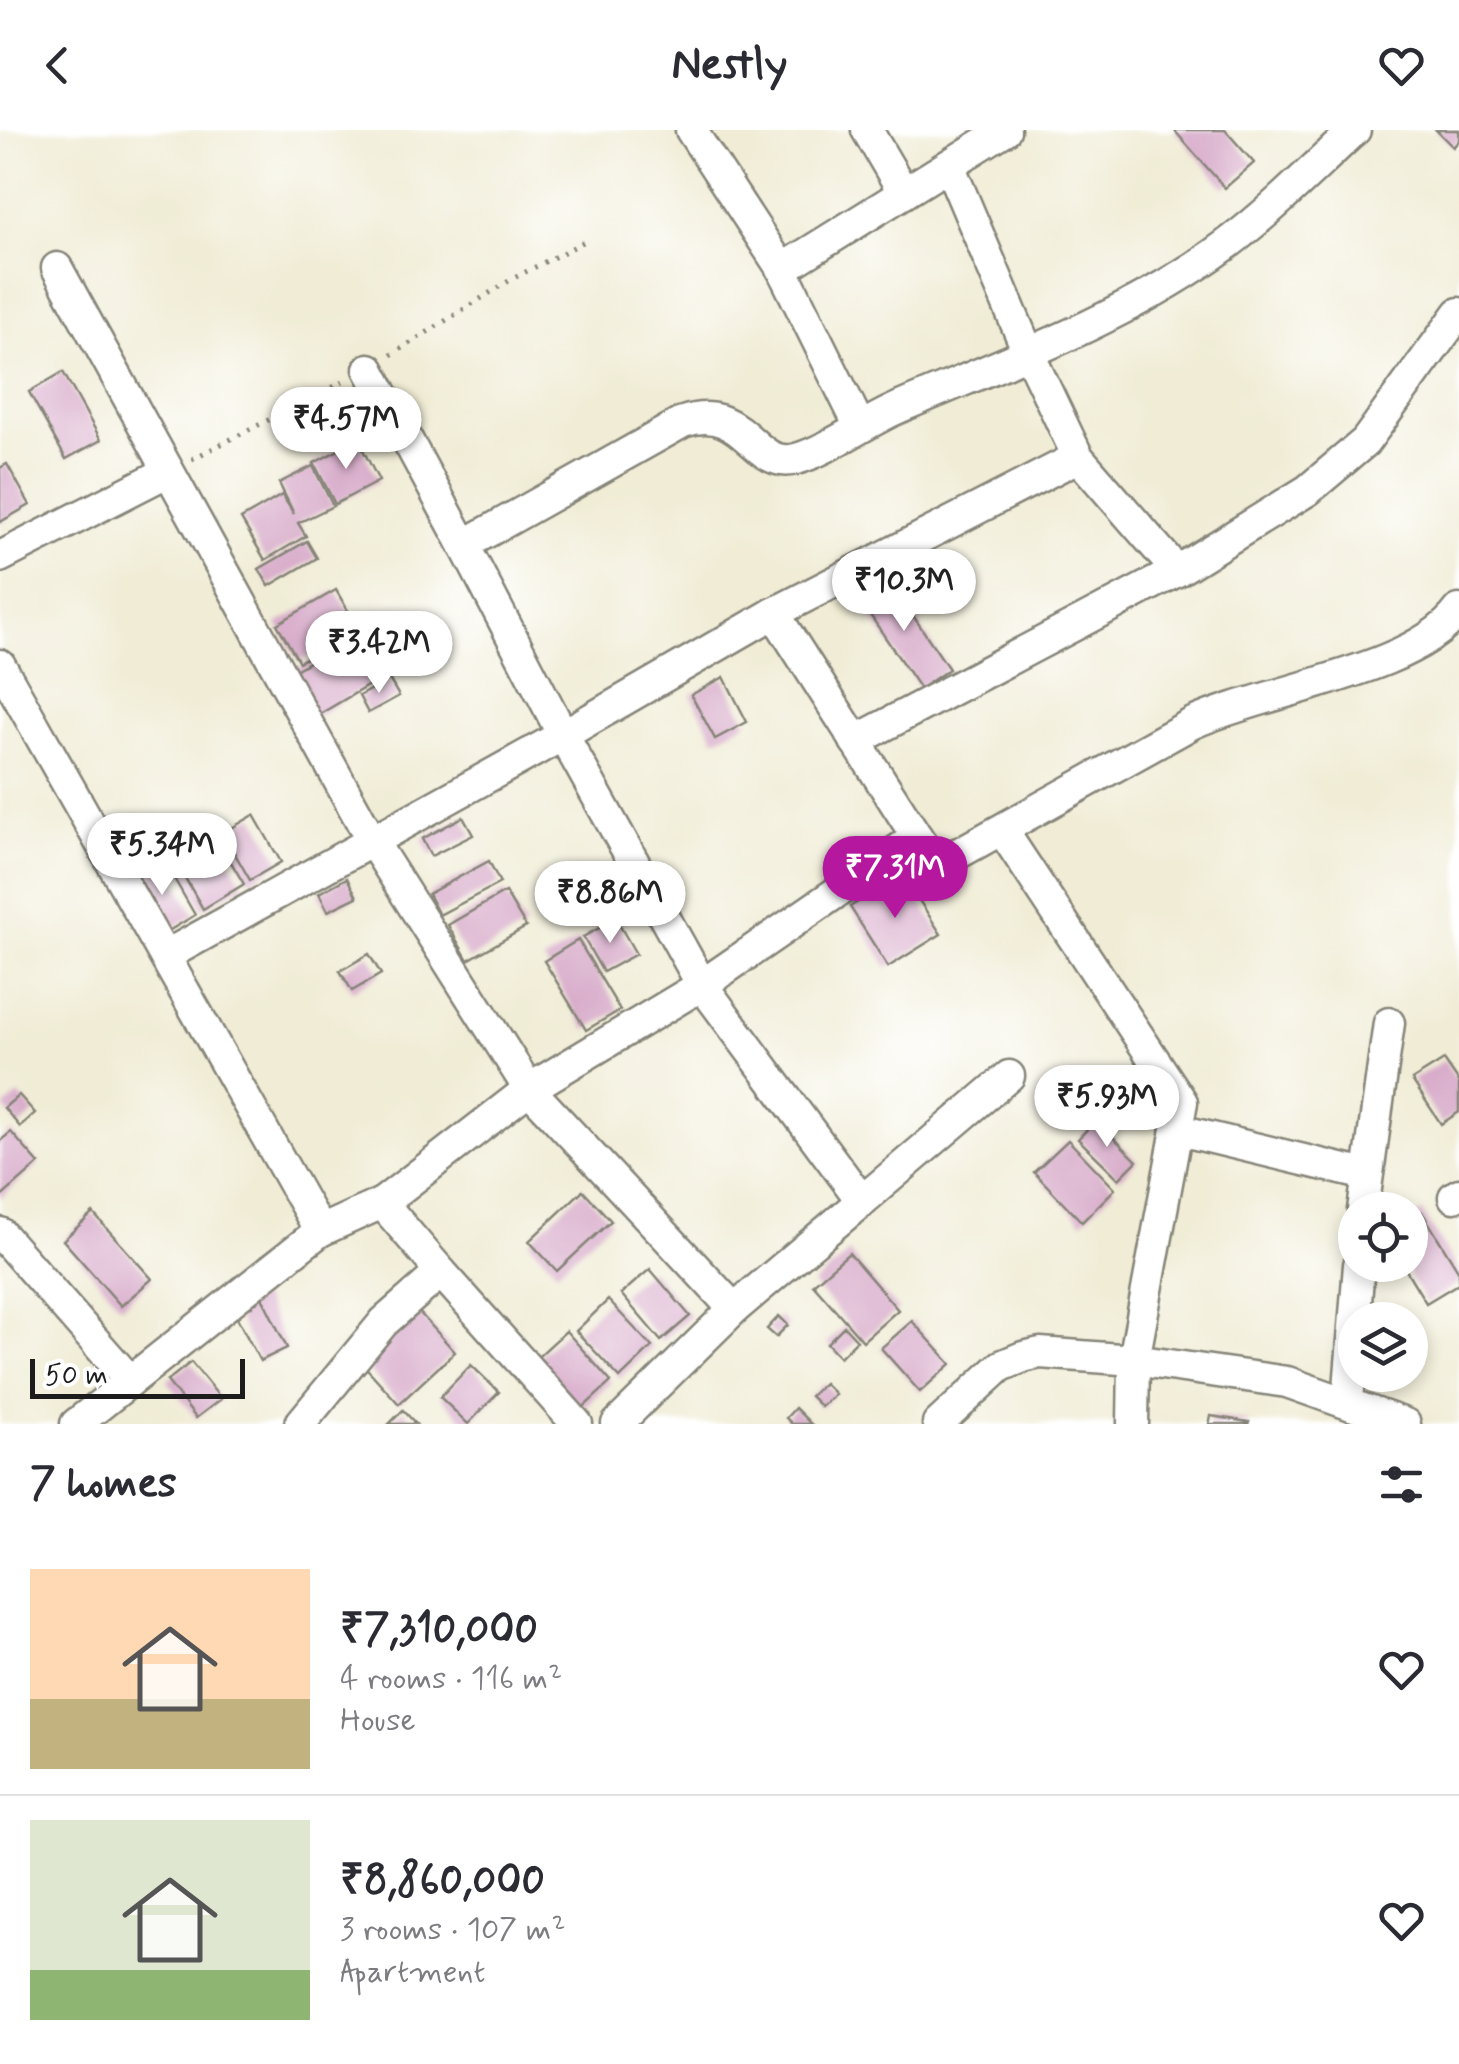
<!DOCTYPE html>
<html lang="en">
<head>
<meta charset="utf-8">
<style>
	:root { --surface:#fff; --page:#f7f7f7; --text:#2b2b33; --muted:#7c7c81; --line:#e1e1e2; --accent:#b5179e }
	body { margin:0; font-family:Mynerve,sans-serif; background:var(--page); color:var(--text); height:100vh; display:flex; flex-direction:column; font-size:38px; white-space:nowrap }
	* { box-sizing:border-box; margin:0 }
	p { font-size:32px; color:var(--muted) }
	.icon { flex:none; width:55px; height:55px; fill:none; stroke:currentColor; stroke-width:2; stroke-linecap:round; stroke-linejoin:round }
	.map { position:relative; height:1294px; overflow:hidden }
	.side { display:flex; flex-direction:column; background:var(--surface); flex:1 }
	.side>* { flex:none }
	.controls { position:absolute; left:1338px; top:1062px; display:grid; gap:20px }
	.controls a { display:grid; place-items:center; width:90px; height:90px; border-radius:50%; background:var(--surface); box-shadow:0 5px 15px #0003; font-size:50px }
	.scale { position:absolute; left:30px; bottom:25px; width:215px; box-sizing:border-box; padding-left:10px; border:5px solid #1c1c1c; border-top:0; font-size:28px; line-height:35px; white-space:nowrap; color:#1c1c1c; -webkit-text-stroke:8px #fff; paint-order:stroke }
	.price { position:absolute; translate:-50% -85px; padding:0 22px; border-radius:35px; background:#fff; color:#222; font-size:32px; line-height:65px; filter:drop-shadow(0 2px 5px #0008) }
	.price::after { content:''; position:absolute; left:50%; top:60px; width:30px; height:22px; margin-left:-15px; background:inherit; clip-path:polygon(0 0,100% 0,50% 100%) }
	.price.on { background:var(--accent); color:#fff }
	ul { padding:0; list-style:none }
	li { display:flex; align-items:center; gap:30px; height:250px; padding:0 30px }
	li+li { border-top:2px solid var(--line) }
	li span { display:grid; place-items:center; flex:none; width:280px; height:200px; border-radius:0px; color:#555 }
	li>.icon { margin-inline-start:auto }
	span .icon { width:120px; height:120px; fill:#fffc; stroke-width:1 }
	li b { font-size:42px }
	h2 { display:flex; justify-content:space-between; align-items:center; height:120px; padding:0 30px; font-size:42px }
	header { display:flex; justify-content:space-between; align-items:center; height:130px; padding:0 30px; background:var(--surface); font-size:45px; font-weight:800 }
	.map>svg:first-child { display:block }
	.building { fill:#d8acca }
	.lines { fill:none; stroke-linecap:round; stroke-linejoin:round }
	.minor-casing { stroke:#868478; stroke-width:35 }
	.path { stroke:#868478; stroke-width:5; stroke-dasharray:2.5 8; stroke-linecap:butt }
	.minor { stroke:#fff; stroke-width:30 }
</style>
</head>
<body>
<header><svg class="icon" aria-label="back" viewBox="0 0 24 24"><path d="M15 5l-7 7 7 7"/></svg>Nestly<svg class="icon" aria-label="heart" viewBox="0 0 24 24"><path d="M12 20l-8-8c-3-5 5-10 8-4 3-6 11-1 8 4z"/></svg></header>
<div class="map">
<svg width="1459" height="1294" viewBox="0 0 1459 1294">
	<rect width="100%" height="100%" fill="#fff"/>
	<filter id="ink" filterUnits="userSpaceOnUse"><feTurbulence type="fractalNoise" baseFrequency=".01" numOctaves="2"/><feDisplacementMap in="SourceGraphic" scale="20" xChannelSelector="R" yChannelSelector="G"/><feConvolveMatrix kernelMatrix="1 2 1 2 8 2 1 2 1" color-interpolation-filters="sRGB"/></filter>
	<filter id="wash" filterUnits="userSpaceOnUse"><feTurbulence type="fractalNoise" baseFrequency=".0048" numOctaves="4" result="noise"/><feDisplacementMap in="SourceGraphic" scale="40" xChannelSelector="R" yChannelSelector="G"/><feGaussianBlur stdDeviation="2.25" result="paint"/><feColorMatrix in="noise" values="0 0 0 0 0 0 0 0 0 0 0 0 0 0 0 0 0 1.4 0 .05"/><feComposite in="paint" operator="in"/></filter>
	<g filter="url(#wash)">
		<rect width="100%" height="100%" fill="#f0ecd5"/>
		<g id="blocks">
			<!-- building -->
			<g class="building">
				<polygon points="1174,0 1225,0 1254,33 1225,58"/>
				<polygon points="1436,0 1459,0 1459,11 1453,17"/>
				<polygon points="63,242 101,310 66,329 29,262"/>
				<polygon points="358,310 379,351 335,374 314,333"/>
				<polygon points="7,334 30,375 0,392 0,338"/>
				<polygon points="313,336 333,376 298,393 306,406 265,430 241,389 282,365 294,384 279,353"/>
				<polygon points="307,411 317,428 269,456 259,439"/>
				<polygon points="889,450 949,539 920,559 860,470"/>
				<polygon points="336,460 358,498 299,532 277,494"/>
				<polygon points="358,503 384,546 313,588 287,545"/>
				<polygon points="724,547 747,592 715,609 691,565"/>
				<polygon points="389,549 399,566 368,583 359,566"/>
				<polygon points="254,685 281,732 250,750 223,703"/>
				<polygon points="463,687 473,705 431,726 422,709"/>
				<polygon points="215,705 244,754 203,779 174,729"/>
				<polygon points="164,731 195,785 160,806 129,751"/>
				<polygon points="489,731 500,753 439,785 428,764"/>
				<polygon points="902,744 941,804 888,837 850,777"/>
				<polygon points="347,748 357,767 328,781 319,763"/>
				<polygon points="505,762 526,797 468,830 448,795"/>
				<polygon points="616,789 636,824 603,842 583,807"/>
				<polygon points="578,810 620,880 586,900 544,831"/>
				<polygon points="369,824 381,844 352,861 340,841"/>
				<polygon points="1444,930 1459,952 1459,982 1441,994 1412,950"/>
				<polygon points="19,965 35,983 20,997 4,978"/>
				<polygon points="1096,990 1137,1031 1119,1049 1078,1009"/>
				<polygon points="11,1002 39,1034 0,1068 0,1011"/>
				<polygon points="1068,1010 1115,1059 1082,1092 1034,1042"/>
				<polygon points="583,1060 611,1091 557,1141 529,1111"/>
				<polygon points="1422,1082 1459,1142 1459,1153 1426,1173 1403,1135 1410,1135 1410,1089"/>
				<polygon points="93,1083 152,1149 121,1176 63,1110"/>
				<polygon points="849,1123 898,1180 863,1211 813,1154"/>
				<polygon points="650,1139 690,1186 661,1211 621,1164"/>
				<polygon points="262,1167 287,1218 260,1231 234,1182"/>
				<polygon points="608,1170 652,1217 620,1248 576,1201"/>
				<polygon points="418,1181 455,1222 399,1274 362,1233"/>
				<polygon points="779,1186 788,1195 776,1207 767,1199"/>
				<polygon points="912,1191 951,1234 920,1262 881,1218"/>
				<polygon points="844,1196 857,1210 840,1227 827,1213"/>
				<polygon points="566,1201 611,1252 576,1284 531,1233"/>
				<polygon points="191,1232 221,1269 196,1288 167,1251"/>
				<polygon points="471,1235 499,1262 468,1294 440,1267"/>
				<polygon points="824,1253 835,1264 821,1277 810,1266"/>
				<polygon points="795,1278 811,1294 792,1294 786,1288"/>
				<polygon points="403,1280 416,1294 389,1294"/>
				<polygon points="1211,1286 1249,1292 1248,1294 1209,1294"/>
			</g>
		</g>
	</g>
	<g filter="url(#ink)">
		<use href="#blocks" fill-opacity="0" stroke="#868478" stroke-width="2.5"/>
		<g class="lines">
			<!-- minor casing -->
			<g class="minor-casing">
				<g id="minor">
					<polyline points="691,0 782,139 859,295"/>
					<polyline points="867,0 904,63"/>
					<polyline points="949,35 1028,222 1078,327 1177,441"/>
					<polyline points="782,139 1005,0"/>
					<polyline points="369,239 464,415"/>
					<path d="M1078 327 774 483 563 605 464 415 683 292C745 271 753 341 796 329 828 320 866 292 898 278 1003 233 1118 191 1212 125 1264 89 1309 42 1355 0"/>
					<polyline points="0,427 167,342"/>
					<polyline points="0,535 320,1101 382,1073 529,959 371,709 57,138"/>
					<polyline points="855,611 1177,441 1308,360 1365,312 1459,183"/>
					<polyline points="1002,700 1182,972 1134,1230 1287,1252 1405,1294"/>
					<path d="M917 707 929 724 942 728 959 723 1193 593C1266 560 1415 541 1459 480"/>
					<polyline points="165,826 563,605 702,855 917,707 774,483"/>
					<polyline points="1179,1000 1366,1045"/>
					<polyline points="1454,1067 1459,1064"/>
					<polyline points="862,1071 1009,946"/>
					<polyline points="382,1073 441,1142"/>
					<polyline points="1363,1080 1389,893"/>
					<polyline points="0,1103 130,1251"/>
					<polyline points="1348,1271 1359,1135"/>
					<polyline points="76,1294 320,1101"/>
					<polyline points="300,1294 384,1192 441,1142 577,1294"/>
					<polyline points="617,1294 734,1179 529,959 702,855 862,1071 734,1179"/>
					<polyline points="938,1294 1001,1236 1023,1227 1040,1223 1134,1230 1133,1294"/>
				</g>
			</g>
			<!-- path -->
			<g class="path">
				<polyline points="391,225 512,149 589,109"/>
				<polyline points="192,329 343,252"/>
			</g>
			<!-- minor -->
			<use href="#minor" class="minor"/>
		</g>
	</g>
</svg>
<div class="controls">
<a><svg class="icon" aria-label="locate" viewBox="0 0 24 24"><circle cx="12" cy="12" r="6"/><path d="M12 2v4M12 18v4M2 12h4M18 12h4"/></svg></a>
<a><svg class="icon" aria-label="layers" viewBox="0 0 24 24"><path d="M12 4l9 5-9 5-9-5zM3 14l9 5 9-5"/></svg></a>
</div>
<div class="scale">50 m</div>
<b class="price" style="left:346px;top:342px">₹4.57M</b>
<b class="price" style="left:904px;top:504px">₹10.3M</b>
<b class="price" style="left:379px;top:566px">₹3.42M</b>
<b class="price" style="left:162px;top:768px">₹5.34M</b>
<b class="price on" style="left:895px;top:791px">₹7.31M</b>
<b class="price" style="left:610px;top:816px">₹8.86M</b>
<b class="price" style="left:1107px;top:1020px">₹5.93M</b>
</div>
<section class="side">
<h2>7 homes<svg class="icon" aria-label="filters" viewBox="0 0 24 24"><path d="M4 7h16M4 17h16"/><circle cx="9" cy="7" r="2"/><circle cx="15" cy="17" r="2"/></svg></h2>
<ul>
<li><span style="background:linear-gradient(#ffd9b3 65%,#c2b280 0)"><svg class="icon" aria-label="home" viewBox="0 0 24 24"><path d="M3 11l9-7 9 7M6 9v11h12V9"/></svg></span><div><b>₹7,310,000</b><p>4 rooms · 116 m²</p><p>House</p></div><svg class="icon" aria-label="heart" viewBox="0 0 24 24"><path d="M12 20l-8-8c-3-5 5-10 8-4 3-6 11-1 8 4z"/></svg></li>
<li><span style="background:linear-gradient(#dfe7d0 75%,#8fb573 0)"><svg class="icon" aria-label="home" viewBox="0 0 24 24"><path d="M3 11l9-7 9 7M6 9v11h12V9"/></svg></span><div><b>₹8,860,000</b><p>3 rooms · 107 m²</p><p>Apartment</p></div><svg class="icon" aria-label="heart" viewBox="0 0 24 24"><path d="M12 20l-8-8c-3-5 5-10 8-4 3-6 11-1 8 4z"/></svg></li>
</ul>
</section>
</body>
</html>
